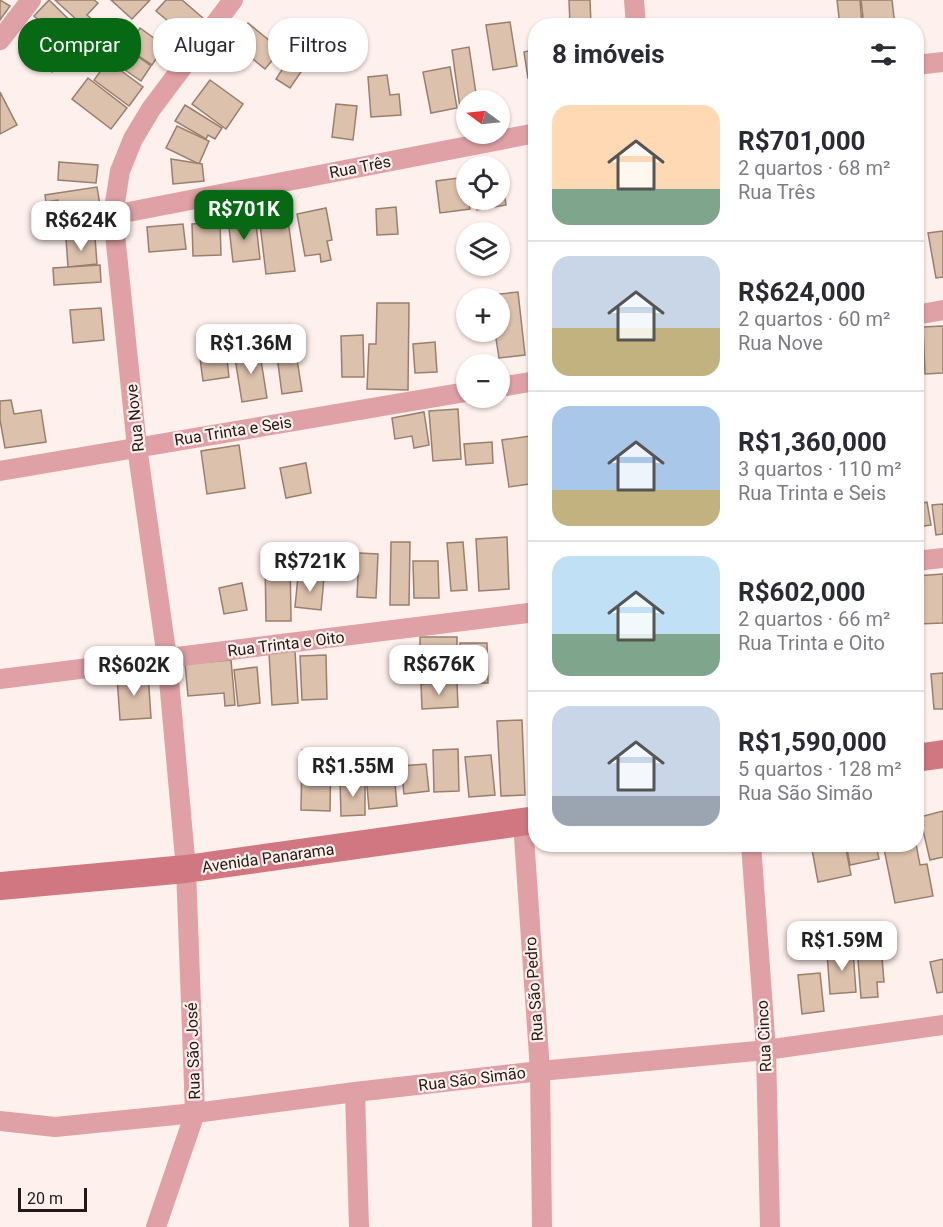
<!DOCTYPE html>
<html lang="pt">
<head>
<meta charset="utf-8">
<style>
	:root { --surface:#fff; --page:#f2f2f3; --text:#2b2b33; --muted:#7c7c81; --line:#e1e1e2; --accent:#086914 }
	body { margin:0; font-family:Roboto,sans-serif; background:var(--page); color:var(--text); height:100vh; display:flex; flex-direction:column; font-size:22px; white-space:nowrap }
	* { box-sizing:border-box; margin:0 }
	p { font-size:20px; color:var(--muted) }
	.icon { flex:none; width:33px; height:33px; fill:none; stroke:currentColor; stroke-width:2; stroke-linecap:round; stroke-linejoin:round }
	.map { position:relative; flex:1; overflow:hidden }
	.drawer { position:absolute; left:528px; top:18px; width:396px; height:834px; display:flex; flex-direction:column; background:var(--surface); border-radius:24px; box-shadow:0 2px 4px #0004 }
	.drawer>* { flex:none }
	.banner { position:absolute; left:18px; top:18px; width:420px; height:54px; display:flex; gap:12px }
	.needle { width:39px; rotate:285deg }
	.tools { position:absolute; left:456px; top:90px; display:grid; gap:12px }
	.tools a { display:grid; place-items:center; width:54px; height:54px; border-radius:50%; background:var(--surface); box-shadow:0 2px 4px #0004; font-size:30px }
	.scale { position:absolute; left:18px; bottom:15px; width:69px; box-sizing:border-box; padding-left:6px; border:3px solid #251915; border-top:0; font-size:16px; line-height:21px; white-space:nowrap; color:#251915; -webkit-text-stroke:4px #fef0ec; paint-order:stroke }
	.price { position:absolute; translate:-50% -51px; padding:0 14px; border-radius:12px; background:#fff; color:#222; font-size:20px; line-height:39px; filter:drop-shadow(0 2px 3px #0008) }
	.price::after { content:''; position:absolute; left:50%; top:36px; width:18px; height:14px; margin-left:-9px; background:inherit; clip-path:polygon(0 0,100% 0,50% 100%) }
	.price.active { background:var(--accent); color:#fff }
	ul { padding:0; list-style:none }
	li { display:flex; align-items:center; gap:18px; height:150px; padding:0 24px }
	li+li { border-top:2px solid var(--line) }
	li span { display:grid; place-items:center; flex:none; width:168px; height:120px; border-radius:18px; color:#555 }
	li>.icon { margin-inline-start:auto }
	span .icon { width:72px; height:72px; fill:#fffc; stroke-width:1 }
	li b { font-size:26px }
	h2 { display:flex; justify-content:space-between; align-items:center; height:72px; padding:0 24px; font-size:26px }
	.chip { padding:0 21px; border-radius:24px; background:var(--surface); box-shadow:0 2px 4px #0004; font-size:21px; line-height:54px }
	.chip.active { background:var(--accent); color:#fff }
	.map>svg:first-child { display:block }
	.building { fill:#dcc1ad; stroke:#997f6d; stroke-width:1.5 }
	.lines { fill:none; stroke-linecap:round; stroke-linejoin:round }
	.street { stroke:#dfa1a6; stroke-width:20 }
	.secondary { stroke:#d07781; stroke-width:28 }
	.labels { text-anchor:middle; dominant-baseline:central; stroke-width:4.5; stroke-linejoin:round; paint-order:stroke }
	.street-label { font-size:16px; fill:#251915; stroke:#fef0ec }
</style>
</head>
<body>
<div class="map">
<svg width="943" height="1227" viewBox="0 0 943 1227">
	<rect width="100%" height="100%" fill="#fef0ec"/>
	<!-- building -->
	<g class="building">
		<polygon points="0,0 10,6 0,20"/>
		<polygon points="49,0 93,43 78,59 34,16"/>
		<polygon points="55,0 94,0 98,3 87,15 96,23 89,31"/>
		<polygon points="111,0 150,0 132,19"/>
		<polygon points="166,0 182,0 203,18 187,37 156,11"/>
		<polygon points="569,0 590,0 591,24 570,25"/>
		<polygon points="837,0 860,0 862,26 840,26"/>
		<polygon points="861,0 892,0 895,26 864,26"/>
		<polygon points="510,22 517,66 493,70 486,25"/>
		<polygon points="248,23 281,50 265,69 232,42"/>
		<polygon points="40,24 69,54 52,72 22,43"/>
		<polygon points="140,28 165,46 152,65 126,48"/>
		<polygon points="106,34 151,66 141,81 95,49"/>
		<polygon points="469,47 477,100 466,100 466,107 460,108 452,50"/>
		<polygon points="536,49 536,76 528,78 524,52"/>
		<polygon points="289,59 303,69 290,88 276,79"/>
		<polygon points="108,61 143,87 129,106 94,80"/>
		<polygon points="450,67 457,108 431,113 423,72"/>
		<polygon points="387,75 390,95 399,94 401,115 371,117 368,77"/>
		<polygon points="88,78 127,108 111,129 72,99"/>
		<polygon points="210,80 243,104 226,129 192,104"/>
		<polygon points="0,92 17,125 0,134"/>
		<polygon points="336,104 357,106 353,140 332,137"/>
		<polygon points="185,105 222,128 215,139 208,135 206,139 175,121"/>
		<polygon points="177,126 209,141 199,164 166,148"/>
		<polygon points="171,159 202,164 204,181 173,184"/>
		<polygon points="59,162 98,165 96,183 58,180"/>
		<polygon points="500,172 501,172 506,205 477,210 475,200 500,200"/>
		<polygon points="466,177 466,200 468,200 470,209 440,213 436,181"/>
		<polygon points="97,187 102,217 61,223 58,200 46,202 45,195"/>
		<polygon points="396,207 398,234 377,235 376,209"/>
		<polygon points="326,208 332,240 327,241 331,260 321,262 320,254 305,256 297,214"/>
		<polygon points="242,217 243,225 256,224 260,259 233,262 228,219"/>
		<polygon points="288,220 295,271 266,274 260,224"/>
		<polygon points="220,222 221,255 193,256 192,224"/>
		<polygon points="183,224 186,249 149,252 147,227"/>
		<polygon points="943,231 943,277 936,278 928,233"/>
		<polygon points="95,237 97,264 68,267 66,239"/>
		<polygon points="100,265 101,282 54,285 53,268"/>
		<polygon points="518,292 525,355 499,358 495,332 500,332 500,298 491,298 491,295"/>
		<polygon points="377,303 409,303 408,390 367,389 369,344 376,344"/>
		<polygon points="101,308 104,340 73,343 70,310"/>
		<polygon points="943,326 943,373 925,374 923,327"/>
		<polygon points="224,332 229,377 203,381 197,336"/>
		<polygon points="363,335 364,377 342,377 341,336"/>
		<polygon points="435,342 437,372 415,373 413,344"/>
		<polygon points="259,348 267,398 242,402 234,352"/>
		<polygon points="296,353 302,391 282,394 277,356"/>
		<polygon points="11,400 14,414 41,410 46,442 5,448 0,420 0,401"/>
		<polygon points="458,409 461,459 433,461 429,411"/>
		<polygon points="424,412 429,445 414,448 412,436 395,439 392,418"/>
		<polygon points="530,436 536,483 509,487 502,440"/>
		<polygon points="492,442 493,463 466,465 464,444"/>
		<polygon points="239,445 245,488 207,494 201,451"/>
		<polygon points="306,463 311,493 286,498 280,468"/>
		<polygon points="927,502 931,525 916,527 916,504"/>
		<polygon points="943,504 943,534 936,535 932,505"/>
		<polygon points="507,537 509,589 479,591 476,539"/>
		<polygon points="391,542 410,542 409,605 390,605"/>
		<polygon points="463,542 467,590 451,591 447,543"/>
		<polygon points="359,553 378,554 376,598 357,597"/>
		<polygon points="290,557 291,621 266,621 265,558"/>
		<polygon points="413,561 438,561 439,598 414,598"/>
		<polygon points="943,574 943,623 918,624 916,576"/>
		<polygon points="298,576 324,578 321,610 295,607"/>
		<polygon points="242,583 247,610 224,614 219,588"/>
		<polygon points="420,637 457,637 457,678 437,678 437,661 420,661"/>
		<polygon points="460,643 487,643 488,683 461,683"/>
		<polygon points="295,651 298,703 272,705 269,653"/>
		<polygon points="326,655 327,699 302,700 300,656"/>
		<polygon points="231,660 235,705 225,706 224,693 188,696 185,664"/>
		<polygon points="257,667 260,703 238,706 234,670"/>
		<polygon points="148,673 151,718 120,720 117,676"/>
		<polygon points="943,673 943,709 934,709 931,674"/>
		<polygon points="457,682 458,707 422,709 421,684"/>
		<polygon points="522,720 525,795 501,796 497,721"/>
		<polygon points="392,748 397,806 369,809 364,751"/>
		<polygon points="458,749 459,791 434,792 433,750"/>
		<polygon points="302,750 331,751 330,811 301,810"/>
		<polygon points="491,755 495,795 469,797 465,757"/>
		<polygon points="426,764 429,791 404,794 401,766"/>
		<polygon points="340,780 365,780 365,815 341,816"/>
		<polygon points="943,811 943,857 930,860 920,817"/>
		<polygon points="811,844 845,844 851,875 818,882"/>
		<polygon points="846,844 876,844 879,859 850,865"/>
		<polygon points="883,844 916,844 920,865 927,864 933,896 895,903"/>
		<polygon points="881,945 884,982 877,982 878,997 861,998 857,947"/>
		<polygon points="853,951 856,992 830,994 827,953"/>
		<polygon points="943,959 943,992 937,993 930,962"/>
		<polygon points="820,973 824,1011 802,1014 798,975"/>
	</g>
	<g class="lines">
		<!-- street -->
		<g class="street">
			<polyline points="634,0 636,26"/>
			<polyline points="0,40 31,0"/>
			<polyline points="916,65 943,62"/>
			<polyline points="113,215 536,133"/>
			<polyline points="916,315 943,310"/>
			<polyline points="500,387 536,381"/>
			<polyline points="0,471 466,392"/>
			<polyline points="916,561 943,558"/>
			<polyline points="0,679 536,612"/>
			<polyline points="523,822 540,1071 542,1227"/>
			<polyline points="751,844 766,1050 770,1227"/>
			<polyline points="355,1092 359,1227"/>
			<polyline points="0,1121 55,1127 195,1113 355,1092 540,1071 766,1050 943,1025"/>
			<polyline points="156,1227 195,1113 186,869 167,658 137,447 113,215 120,171 133,139 151,109 233,0"/>
		</g>
		<!-- secondary -->
		<g class="secondary">
			<polyline points="916,758 943,754"/>
			<polyline points="0,886 186,869 536,820"/>
		</g>
	</g>
	<g class="labels">
		<!-- street labels -->
		<g class="street-label">
			<text transform="translate(360 167) rotate(-11)">Rua Três</text>
			<text transform="translate(135 418) rotate(-96)">Rua Nove</text>
			<text transform="translate(233 431) rotate(-9)">Rua Trinta e Seis</text>
			<text transform="translate(286 644) rotate(-7)">Rua Trinta e Oito</text>
			<text transform="translate(268 858) rotate(-8)">Avenida Panarama</text>
			<text transform="translate(534 989) rotate(-94)">Rua São Pedro</text>
			<text transform="translate(764 1036) rotate(-93)">Rua Cinco</text>
			<text transform="translate(193 1051) rotate(-92)">Rua São José</text>
			<text transform="translate(472 1079) rotate(-7)">Rua São Simão</text>
		</g>
	</g>
</svg>
<div class="tools">
<a><svg class="needle" viewBox="-14 -14 28 28"><path d="M0-13l5 13h-10z" fill="#e53935"/><path d="M0 13l5-13h-10z" fill="#7c7c81"/></svg></a>
<a><svg class="icon" aria-label="locate" viewBox="0 0 24 24"><circle cx="12" cy="12" r="6"/><path d="M12 2v4M12 18v4M2 12h4M18 12h4"/></svg></a>
<a><svg class="icon" aria-label="layers" viewBox="0 0 24 24"><path d="M12 4l9 5-9 5-9-5zM3 14l9 5 9-5"/></svg></a>
<a>+</a>
<a>−</a>
</div>
<div class="scale">20 m</div>
<b class="price active" style="left:244px;top:241px">R$701K</b>
<b class="price" style="left:81px;top:252px">R$624K</b>
<b class="price" style="left:251px;top:375px">R$1.36M</b>
<b class="price" style="left:310px;top:593px">R$721K</b>
<b class="price" style="left:439px;top:696px">R$676K</b>
<b class="price" style="left:134px;top:697px">R$602K</b>
<b class="price" style="left:353px;top:798px">R$1.55M</b>
<b class="price" style="left:842px;top:972px">R$1.59M</b>
<div class="banner">
<a class="chip active">Comprar</a>
<a class="chip">Alugar</a>
<a class="chip">Filtros</a>
</div>
<section class="drawer">
<h2>8 imóveis<svg class="icon" aria-label="filters" viewBox="0 0 24 24"><path d="M4 7h16M4 17h16"/><circle cx="9" cy="7" r="2"/><circle cx="15" cy="17" r="2"/></svg></h2>
<ul>
<li><span style="background:linear-gradient(#ffd9b3 70%,#7fa58c 0)"><svg class="icon" aria-label="home" viewBox="0 0 24 24"><path d="M3 11l9-7 9 7M6 9v11h12V9"/></svg></span><div><b>R$701,000</b><p>2 quartos · 68 m²</p><p>Rua Três</p></div></li>
<li><span style="background:linear-gradient(#c9d6e8 60%,#c2b280 0)"><svg class="icon" aria-label="home" viewBox="0 0 24 24"><path d="M3 11l9-7 9 7M6 9v11h12V9"/></svg></span><div><b>R$624,000</b><p>2 quartos · 60 m²</p><p>Rua Nove</p></div></li>
<li><span style="background:linear-gradient(#a9c7e8 70%,#c2b280 0)"><svg class="icon" aria-label="home" viewBox="0 0 24 24"><path d="M3 11l9-7 9 7M6 9v11h12V9"/></svg></span><div><b>R$1,360,000</b><p>3 quartos · 110 m²</p><p>Rua Trinta e Seis</p></div></li>
<li><span style="background:linear-gradient(#bfe0f5 65%,#7fa58c 0)"><svg class="icon" aria-label="home" viewBox="0 0 24 24"><path d="M3 11l9-7 9 7M6 9v11h12V9"/></svg></span><div><b>R$602,000</b><p>2 quartos · 66 m²</p><p>Rua Trinta e Oito</p></div></li>
<li><span style="background:linear-gradient(#c9d6e8 75%,#9aa5b1 0)"><svg class="icon" aria-label="home" viewBox="0 0 24 24"><path d="M3 11l9-7 9 7M6 9v11h12V9"/></svg></span><div><b>R$1,590,000</b><p>5 quartos · 128 m²</p><p>Rua São Simão</p></div></li>
</ul>
</section>
</div>
</body>
</html>
